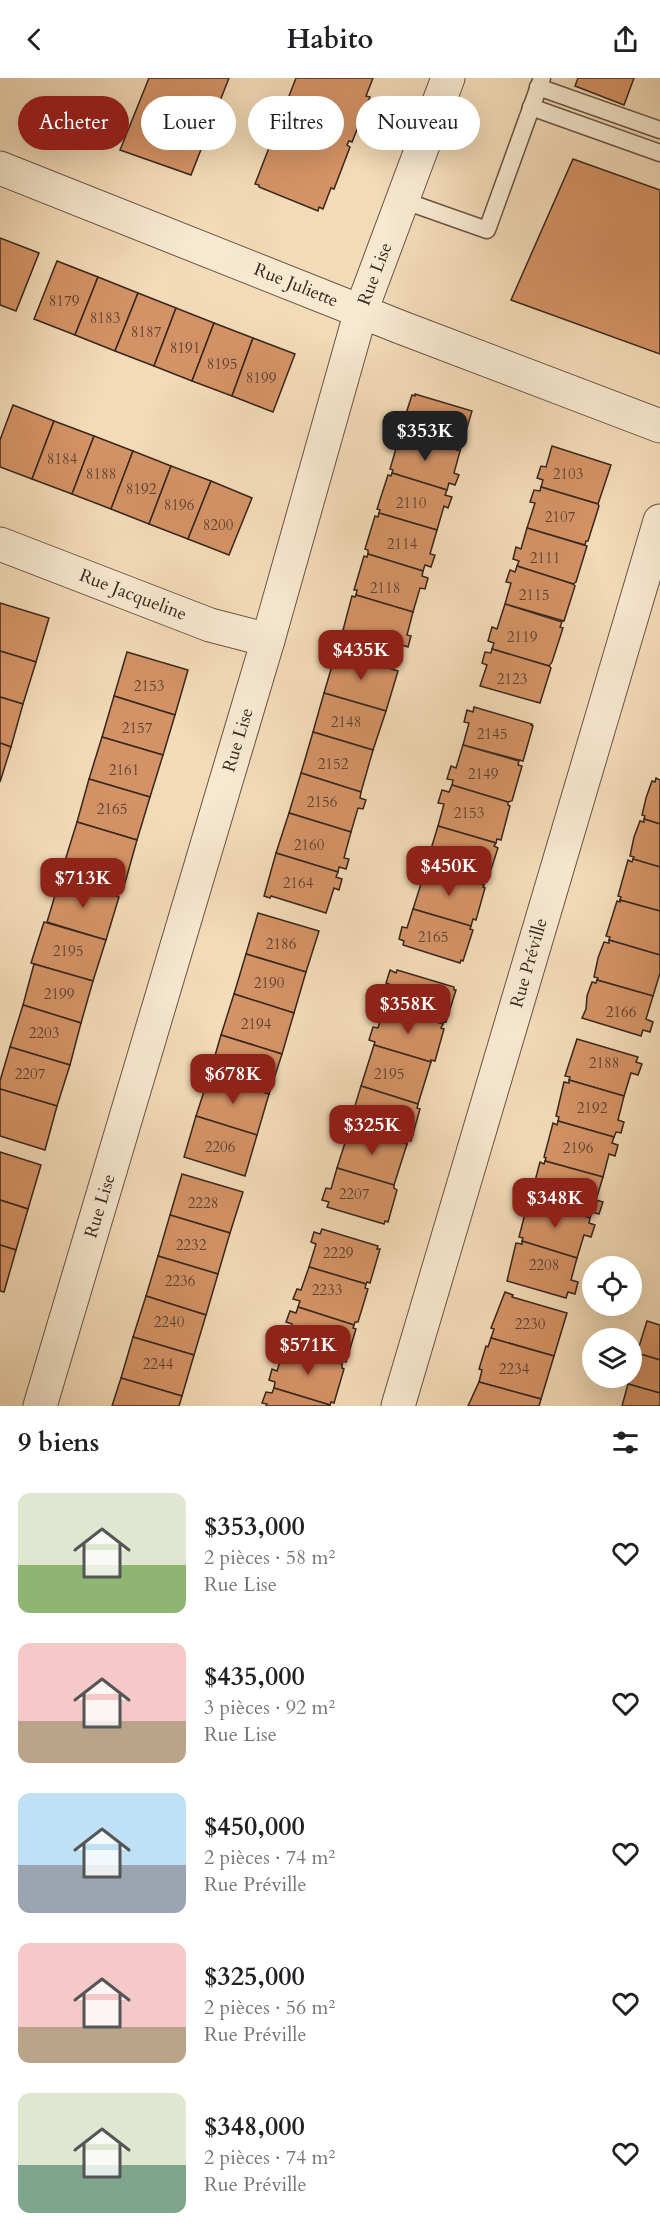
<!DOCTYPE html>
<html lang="fr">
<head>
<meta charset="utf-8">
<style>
	:root { --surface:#fff; --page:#f2f2f2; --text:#202124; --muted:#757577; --accent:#8f2418 }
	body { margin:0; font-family:Cardo,serif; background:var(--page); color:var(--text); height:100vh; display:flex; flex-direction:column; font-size:22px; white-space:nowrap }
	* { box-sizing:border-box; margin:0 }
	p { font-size:20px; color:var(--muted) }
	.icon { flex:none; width:33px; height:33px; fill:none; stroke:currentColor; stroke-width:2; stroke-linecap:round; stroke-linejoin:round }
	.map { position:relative; height:1328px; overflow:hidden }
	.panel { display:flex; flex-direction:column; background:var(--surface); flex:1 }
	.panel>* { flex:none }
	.guide { position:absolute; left:18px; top:18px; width:624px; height:54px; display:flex; gap:12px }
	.tools { position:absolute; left:582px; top:1178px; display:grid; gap:12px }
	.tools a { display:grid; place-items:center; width:60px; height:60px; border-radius:50%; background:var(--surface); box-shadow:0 6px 24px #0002; font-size:30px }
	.price { position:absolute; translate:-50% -51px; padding:0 14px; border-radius:12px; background:var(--accent); color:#fff; font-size:20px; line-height:39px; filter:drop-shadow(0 2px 3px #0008) }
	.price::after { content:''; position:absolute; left:50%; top:36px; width:18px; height:14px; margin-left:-9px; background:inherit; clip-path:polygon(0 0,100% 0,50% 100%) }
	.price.on { background:#222; color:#fff }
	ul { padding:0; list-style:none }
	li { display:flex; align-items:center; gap:18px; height:150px; padding:0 18px }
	li span { display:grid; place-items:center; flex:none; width:168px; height:120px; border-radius:12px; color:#555 }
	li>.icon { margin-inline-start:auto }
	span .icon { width:72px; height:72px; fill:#fffc; stroke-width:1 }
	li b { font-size:26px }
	h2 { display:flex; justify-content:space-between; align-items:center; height:72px; padding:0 18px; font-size:26px }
	.tag { padding:0 21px; border-radius:27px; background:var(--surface); box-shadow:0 6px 24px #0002; font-size:21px; line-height:54px }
	.tag.on { background:var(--accent); color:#fff }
	header { display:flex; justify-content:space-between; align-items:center; height:78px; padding:0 18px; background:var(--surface); font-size:27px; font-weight:700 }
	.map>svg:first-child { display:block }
	.building { fill:#d49366; stroke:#38271f; stroke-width:1.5 }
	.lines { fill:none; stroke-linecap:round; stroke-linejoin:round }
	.service-casing { stroke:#675445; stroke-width:19 }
	.minor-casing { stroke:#675445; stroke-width:35 }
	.service { stroke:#f7e8d0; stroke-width:16 }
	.minor { stroke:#f7e8d0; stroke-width:33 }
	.labels { text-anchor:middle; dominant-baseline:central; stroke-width:4.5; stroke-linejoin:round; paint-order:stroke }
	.number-label { font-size:15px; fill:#5f4231 }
	.street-label { font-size:18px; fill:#38271f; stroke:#f7e8d0 }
</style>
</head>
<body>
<header><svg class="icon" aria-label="back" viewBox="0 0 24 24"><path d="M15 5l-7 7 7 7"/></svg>Habito<svg class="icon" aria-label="share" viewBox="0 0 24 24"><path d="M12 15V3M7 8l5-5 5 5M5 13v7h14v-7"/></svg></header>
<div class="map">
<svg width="660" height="1328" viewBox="0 0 660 1328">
	<rect width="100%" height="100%" fill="#f3dbb7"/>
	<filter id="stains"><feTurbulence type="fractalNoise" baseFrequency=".00333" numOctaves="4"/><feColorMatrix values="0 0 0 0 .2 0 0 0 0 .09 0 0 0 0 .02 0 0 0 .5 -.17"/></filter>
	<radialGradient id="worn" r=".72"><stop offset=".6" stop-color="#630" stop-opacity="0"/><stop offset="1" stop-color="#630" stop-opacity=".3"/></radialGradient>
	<!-- building -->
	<g class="building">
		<polygon points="149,0 229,0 191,97 120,72"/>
		<polygon points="296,0 373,0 366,18 370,19 352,64 349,63 347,67 350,69 334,111 331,110 323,131 319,129 318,133 259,109 259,107 255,106"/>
		<polygon points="578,0 634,0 624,27 575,8"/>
		<polygon points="573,81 660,112 660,276 511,222"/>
		<polygon points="0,160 39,175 16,233 0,227"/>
		<polygon points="57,183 98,199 75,257 34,241"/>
		<polygon points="98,199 138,215 115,273 75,257"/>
		<polygon points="138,215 176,230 154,288 115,273"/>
		<polygon points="176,230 214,245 192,303 154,288"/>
		<polygon points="214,245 253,260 232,318 192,303"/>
		<polygon points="253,260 295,276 273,334 232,318"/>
		<polygon points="415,316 472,333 460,373 404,355 405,352 401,351 412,317 415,318"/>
		<polygon points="13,327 54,343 32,401 0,389 0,362"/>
		<polygon points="54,343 94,358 72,416 32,401"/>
		<polygon points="404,355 460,373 454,395 459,397 455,407 449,405 447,412 392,395 393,392 390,391 400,357 403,358"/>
		<polygon points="94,358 133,373 111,431 72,416"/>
		<polygon points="552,368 611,387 598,426 541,409 543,402 537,400 541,388 546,389"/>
		<polygon points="133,373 171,388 149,446 111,431"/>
		<polygon points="171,388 211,403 188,461 149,446"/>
		<polygon points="392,395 447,412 445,417 452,419 448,430 444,428 437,452 379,435 380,432 377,431 388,397 391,398"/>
		<polygon points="211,403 252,420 229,477 188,461"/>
		<polygon points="541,409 598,426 599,428 588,463 586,463 585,467 527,450 535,425 530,424 534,412 540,413"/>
		<polygon points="379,435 437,452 430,476 435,477 431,489 425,487 423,493 368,476 368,472 365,471 375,438 378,439"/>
		<polygon points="527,450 587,468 576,504 573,506 517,488 519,483 513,481 516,469 521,471"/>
		<polygon points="368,476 423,493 422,498 428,500 425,511 420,510 413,534 356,517 357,512 354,512 364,478 367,479"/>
		<polygon points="517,488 573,506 575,508 564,543 505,526 511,505 506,504 510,492 515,494"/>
		<polygon points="356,517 413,534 407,557 411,558 408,569 402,567 400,572 345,556 346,553 343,552 352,518 355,519"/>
		<polygon points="0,525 49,540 36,584 0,573"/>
		<polygon points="505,526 562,544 560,549 563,550 552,584 549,588 492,571 494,565 488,563 492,549 497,551"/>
		<polygon points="337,571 344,573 343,576 398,593 386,633 324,615"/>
		<polygon points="492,571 549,588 551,590 540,625 480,608 487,587 482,585 485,574 491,575"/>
		<polygon points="0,573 36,584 23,626 0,619"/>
		<polygon points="127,574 188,592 175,637 114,618"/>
		<polygon points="324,615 386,633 373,672 313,654"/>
		<polygon points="114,618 175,637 163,677 102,659"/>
		<polygon points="0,619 23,626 11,669 0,665"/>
		<polygon points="474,629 532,646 531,647 533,648 523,683 463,667 469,645 464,644 467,632 473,634"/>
		<polygon points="313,654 373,672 361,714 301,695"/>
		<polygon points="102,659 163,677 150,719 89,701"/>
		<polygon points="0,665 11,669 0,704"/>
		<polygon points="463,667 519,683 518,687 522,688 512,723 508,724 452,707 453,702 447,701 451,688 456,690"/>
		<polygon points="301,695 361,714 360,720 366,722 363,731 358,730 351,754 289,735"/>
		<polygon points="656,700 660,702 660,746 644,741 645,738 642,737 646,720 652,703 655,704"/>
		<polygon points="89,701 150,719 137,762 77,744"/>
		<polygon points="452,707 508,724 508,727 510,728 501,762 497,761 496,765 438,748 444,726 438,725 442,712 449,714"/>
		<polygon points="289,735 351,754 344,780 349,781 346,791 339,789 338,794 276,775"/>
		<polygon points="644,741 660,746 660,789 633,781 634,779 630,778 634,759 640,743 644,744"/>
		<polygon points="77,744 137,762 125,805 64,786"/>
		<polygon points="438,748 496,765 494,768 498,770 487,804 485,804 484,807 426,790 428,784 422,782 426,769 431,771"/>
		<polygon points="276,775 338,794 336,799 342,801 339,812 334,810 326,835 271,818 270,820 264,818"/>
		<polygon points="633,781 660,789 660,833 620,822 621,819 618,818 628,782 632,784"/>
		<polygon points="426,790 484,807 483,809 485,810 476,842 473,841 471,848 413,831 421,806 416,805 420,792 425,794"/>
		<polygon points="60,801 119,819 106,862 47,844"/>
		<polygon points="620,822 660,833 660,877 609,862 610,859 606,858 617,823 620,824"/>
		<polygon points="413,831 471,848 470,851 473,852 463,883 461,882 460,885 403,867 404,863 399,861 402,849 407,850"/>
		<polygon points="258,835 319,853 306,894 246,876"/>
		<polygon points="44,844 106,862 93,903 31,885"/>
		<polygon points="609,862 660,877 660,895 653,918 597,902 598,900 594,899 598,880 604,864 609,865"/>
		<polygon points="246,876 306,894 294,935 234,916"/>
		<polygon points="34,886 93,903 81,945 23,927"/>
		<polygon points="390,892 396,895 397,892 454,909 454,912 456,912 446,944 443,943 443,946 385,928 391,907 386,905"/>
		<polygon points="597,902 653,918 646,941 653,944 650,954 643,952 641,958 582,940 586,931 587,918 592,904 596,905"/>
		<polygon points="234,916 294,935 282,976 221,957"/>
		<polygon points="23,927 81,945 70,987 10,969"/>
		<polygon points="385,928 443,946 441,950 444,951 435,983 431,982 431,984 374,967 375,964 369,962 373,949 378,950"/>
		<polygon points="221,957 282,976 269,1016 209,998"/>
		<polygon points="577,961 638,979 636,984 642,986 638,997 631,995 624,1018 569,1002 570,999 565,998"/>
		<polygon points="374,967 431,984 418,1026 361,1008"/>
		<polygon points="10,969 70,987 57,1028 0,1011 0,1003"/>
		<polygon points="209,998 269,1016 257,1057 196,1038"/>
		<polygon points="569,1002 624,1018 618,1042 624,1044 621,1055 616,1054 614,1059 558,1043 559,1039 556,1038 564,1004 569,1005"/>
		<polygon points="361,1008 418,1026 417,1030 420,1031 411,1063 408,1062 407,1066 350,1049 351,1043 345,1042 349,1029 354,1031"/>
		<polygon points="0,1011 57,1028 45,1072 0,1058"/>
		<polygon points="196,1038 257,1057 245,1098 184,1079"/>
		<polygon points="558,1043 614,1059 612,1065 618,1067 615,1078 609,1076 603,1099 545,1083 546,1080 544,1079 553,1045 557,1047"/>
		<polygon points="350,1049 407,1066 394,1107 337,1090"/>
		<polygon points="0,1074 41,1087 28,1131 0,1122"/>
		<polygon points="545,1083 603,1099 596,1122 603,1124 599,1136 592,1134 590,1140 533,1123 534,1119 531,1118 540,1084 544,1086"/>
		<polygon points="337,1090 394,1107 394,1110 397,1112 388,1144 385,1143 384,1146 327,1129 329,1124 322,1122 326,1110 331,1111"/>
		<polygon points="182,1096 243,1114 230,1155 170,1137"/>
		<polygon points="0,1122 28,1131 16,1172 0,1167"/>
		<polygon points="533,1123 590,1140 589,1145 595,1147 591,1159 584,1157 577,1180 522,1163 523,1160 519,1159 528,1124 533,1126"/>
		<polygon points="170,1137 230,1155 218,1196 158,1178"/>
		<polygon points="322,1151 378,1168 377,1171 380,1171 370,1205 367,1204 366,1206 309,1189 316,1166 311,1164 314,1154 320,1156"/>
		<polygon points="522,1163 577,1180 571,1202 578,1204 575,1216 568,1214 566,1220 507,1203 516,1165 522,1166"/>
		<polygon points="0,1167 16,1172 4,1214 0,1213"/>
		<polygon points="158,1178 218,1196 206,1237 146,1218"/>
		<polygon points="309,1189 366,1206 365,1210 368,1211 358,1244 355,1244 354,1247 298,1229 300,1223 293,1221 297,1211 301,1212"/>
		<polygon points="505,1214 513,1217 512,1219 567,1235 554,1278 491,1260 494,1251 491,1250"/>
		<polygon points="146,1218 206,1237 194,1277 133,1259"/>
		<polygon points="298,1229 354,1247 353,1250 356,1251 346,1284 343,1283 342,1286 285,1268 292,1246 286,1244 290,1233 296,1235"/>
		<polygon points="647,1243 660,1247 660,1282 637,1275"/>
		<polygon points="133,1259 194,1277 182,1318 121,1300"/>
		<polygon points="491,1260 554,1278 541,1321 479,1304 482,1292 479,1291 486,1268 488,1269"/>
		<polygon points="285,1268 342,1286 342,1290 344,1291 334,1325 331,1324 330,1327 274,1310 275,1304 269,1302 272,1291 277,1293"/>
		<polygon points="637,1275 660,1282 660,1315 628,1306"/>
		<polygon points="121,1300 182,1318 179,1328 112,1328"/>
		<polygon points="479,1304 541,1321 539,1328 468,1328"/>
		<polygon points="628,1306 660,1315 660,1328 622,1328"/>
		<polygon points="274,1310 330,1327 330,1328 266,1328 267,1326 262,1325 266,1314 272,1315"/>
	</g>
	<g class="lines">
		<!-- service casing -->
		<g class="service-casing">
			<g id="service">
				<polyline points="538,9 660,52"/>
				<polyline points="531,29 660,75"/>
				<polyline points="402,122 487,152 542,0"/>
			</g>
		</g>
		<!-- minor casing -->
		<g class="minor-casing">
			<g id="minor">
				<polyline points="0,90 400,249 660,348"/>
				<polyline points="0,466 210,547 268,562"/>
				<polyline points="40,1328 268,562 361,233 448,0"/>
				<polyline points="398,1328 660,443"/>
			</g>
		</g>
		<!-- service -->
		<use href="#service" class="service"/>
		<!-- minor -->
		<use href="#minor" class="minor"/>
	</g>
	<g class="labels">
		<!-- number labels -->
		<g class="number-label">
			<text x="64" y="223">8179</text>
			<text x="105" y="240">8183</text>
			<text x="146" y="254">8187</text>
			<text x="185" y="270">8191</text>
			<text x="222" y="286">8195</text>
			<text x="261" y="300">8199</text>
			<text x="62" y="381">8184</text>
			<text x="101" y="396">8188</text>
			<text x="568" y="396">2103</text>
			<text x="141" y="411">8192</text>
			<text x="411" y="425">2110</text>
			<text x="179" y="427">8196</text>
			<text x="560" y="439">2107</text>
			<text x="218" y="447">8200</text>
			<text x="402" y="466">2114</text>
			<text x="545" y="480">2111</text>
			<text x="385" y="510">2118</text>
			<text x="534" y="517">2115</text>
			<text x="522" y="559">2119</text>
			<text x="512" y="601">2123</text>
			<text x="149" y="608">2153</text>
			<text x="346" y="644">2148</text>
			<text x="137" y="650">2157</text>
			<text x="492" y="656">2145</text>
			<text x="333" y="686">2152</text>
			<text x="124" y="692">2161</text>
			<text x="483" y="696">2149</text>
			<text x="322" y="724">2156</text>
			<text x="112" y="731">2165</text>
			<text x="469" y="735">2153</text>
			<text x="309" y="767">2160</text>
			<text x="298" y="805">2164</text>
			<text x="433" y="859">2165</text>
			<text x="281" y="866">2186</text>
			<text x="68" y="873">2195</text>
			<text x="269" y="905">2190</text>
			<text x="59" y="916">2199</text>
			<text x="621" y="934">2166</text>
			<text x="256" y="946">2194</text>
			<text x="44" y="955">2203</text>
			<text x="604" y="985">2188</text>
			<text x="30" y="996">2207</text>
			<text x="389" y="996">2195</text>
			<text x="592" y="1030">2192</text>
			<text x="220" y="1069">2206</text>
			<text x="578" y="1070">2196</text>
			<text x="354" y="1116">2207</text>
			<text x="203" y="1125">2228</text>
			<text x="191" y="1167">2232</text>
			<text x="338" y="1175">2229</text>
			<text x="544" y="1187">2208</text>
			<text x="180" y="1203">2236</text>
			<text x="327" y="1212">2233</text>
			<text x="169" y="1244">2240</text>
			<text x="530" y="1246">2230</text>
			<text x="158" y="1286">2244</text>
			<text x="514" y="1291">2234</text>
		</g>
		<!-- street labels -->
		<g class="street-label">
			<text transform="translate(375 196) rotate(-69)">Rue Lise</text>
			<text transform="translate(296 207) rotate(22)">Rue Juliette</text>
			<text transform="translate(133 517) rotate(21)">Rue Jacqueline</text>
			<text transform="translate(238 662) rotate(-73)">Rue Lise</text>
			<text transform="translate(529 885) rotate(-74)">Rue Préville</text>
			<text transform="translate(100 1128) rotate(-73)">Rue Lise</text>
		</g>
	</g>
	<rect width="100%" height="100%" filter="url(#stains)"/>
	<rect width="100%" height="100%" fill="url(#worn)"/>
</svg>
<div class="tools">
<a><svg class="icon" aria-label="locate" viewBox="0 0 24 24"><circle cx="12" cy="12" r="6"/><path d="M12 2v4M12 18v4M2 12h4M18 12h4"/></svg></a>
<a><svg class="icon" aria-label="layers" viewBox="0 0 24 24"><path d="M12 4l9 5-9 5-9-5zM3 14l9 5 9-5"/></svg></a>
</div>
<b class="price on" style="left:425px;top:384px">$353K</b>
<b class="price" style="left:361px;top:603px">$435K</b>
<b class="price" style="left:449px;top:819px">$450K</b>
<b class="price" style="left:83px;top:831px">$713K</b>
<b class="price" style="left:408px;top:957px">$358K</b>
<b class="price" style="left:233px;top:1027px">$678K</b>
<b class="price" style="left:372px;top:1078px">$325K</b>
<b class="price" style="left:555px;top:1151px">$348K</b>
<b class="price" style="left:308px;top:1298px">$571K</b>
<div class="guide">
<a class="tag on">Acheter</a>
<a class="tag">Louer</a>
<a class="tag">Filtres</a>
<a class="tag">Nouveau</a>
</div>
</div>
<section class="panel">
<h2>9 biens<svg class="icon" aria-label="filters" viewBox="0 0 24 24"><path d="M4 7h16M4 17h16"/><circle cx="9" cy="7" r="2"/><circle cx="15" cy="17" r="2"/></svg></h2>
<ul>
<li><span style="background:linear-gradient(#dfe7d0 60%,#8fb573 0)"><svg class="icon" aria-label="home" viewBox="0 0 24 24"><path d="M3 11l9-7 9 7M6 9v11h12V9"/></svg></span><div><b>$353,000</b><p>2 pièces · 58 m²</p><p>Rue Lise</p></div><svg class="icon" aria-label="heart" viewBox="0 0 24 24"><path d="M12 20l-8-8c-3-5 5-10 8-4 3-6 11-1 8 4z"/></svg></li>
<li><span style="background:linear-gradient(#f6c9c9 65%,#b9a48a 0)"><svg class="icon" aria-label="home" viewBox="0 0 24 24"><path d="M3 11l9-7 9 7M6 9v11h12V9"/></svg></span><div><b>$435,000</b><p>3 pièces · 92 m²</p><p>Rue Lise</p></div><svg class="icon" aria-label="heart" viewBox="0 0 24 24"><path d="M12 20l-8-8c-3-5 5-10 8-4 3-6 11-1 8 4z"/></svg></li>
<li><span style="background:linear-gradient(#bfe0f5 60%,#9aa5b1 0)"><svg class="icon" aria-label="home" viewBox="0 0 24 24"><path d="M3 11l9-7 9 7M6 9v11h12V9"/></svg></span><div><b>$450,000</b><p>2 pièces · 74 m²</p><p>Rue Préville</p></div><svg class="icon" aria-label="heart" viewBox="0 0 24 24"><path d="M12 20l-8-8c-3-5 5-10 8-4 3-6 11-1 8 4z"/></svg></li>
<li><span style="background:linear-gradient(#f6c9c9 70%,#b9a48a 0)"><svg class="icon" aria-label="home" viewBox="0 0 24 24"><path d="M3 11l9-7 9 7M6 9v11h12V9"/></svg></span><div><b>$325,000</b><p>2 pièces · 56 m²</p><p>Rue Préville</p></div><svg class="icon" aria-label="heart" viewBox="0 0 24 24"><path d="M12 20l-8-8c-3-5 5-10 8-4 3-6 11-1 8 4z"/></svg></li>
<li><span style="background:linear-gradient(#dfe7d0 60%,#7fa58c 0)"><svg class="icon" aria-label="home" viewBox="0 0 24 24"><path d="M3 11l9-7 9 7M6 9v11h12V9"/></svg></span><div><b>$348,000</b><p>2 pièces · 74 m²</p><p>Rue Préville</p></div><svg class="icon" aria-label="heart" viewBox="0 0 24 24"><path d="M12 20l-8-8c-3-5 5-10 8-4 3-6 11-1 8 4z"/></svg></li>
</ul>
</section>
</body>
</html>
